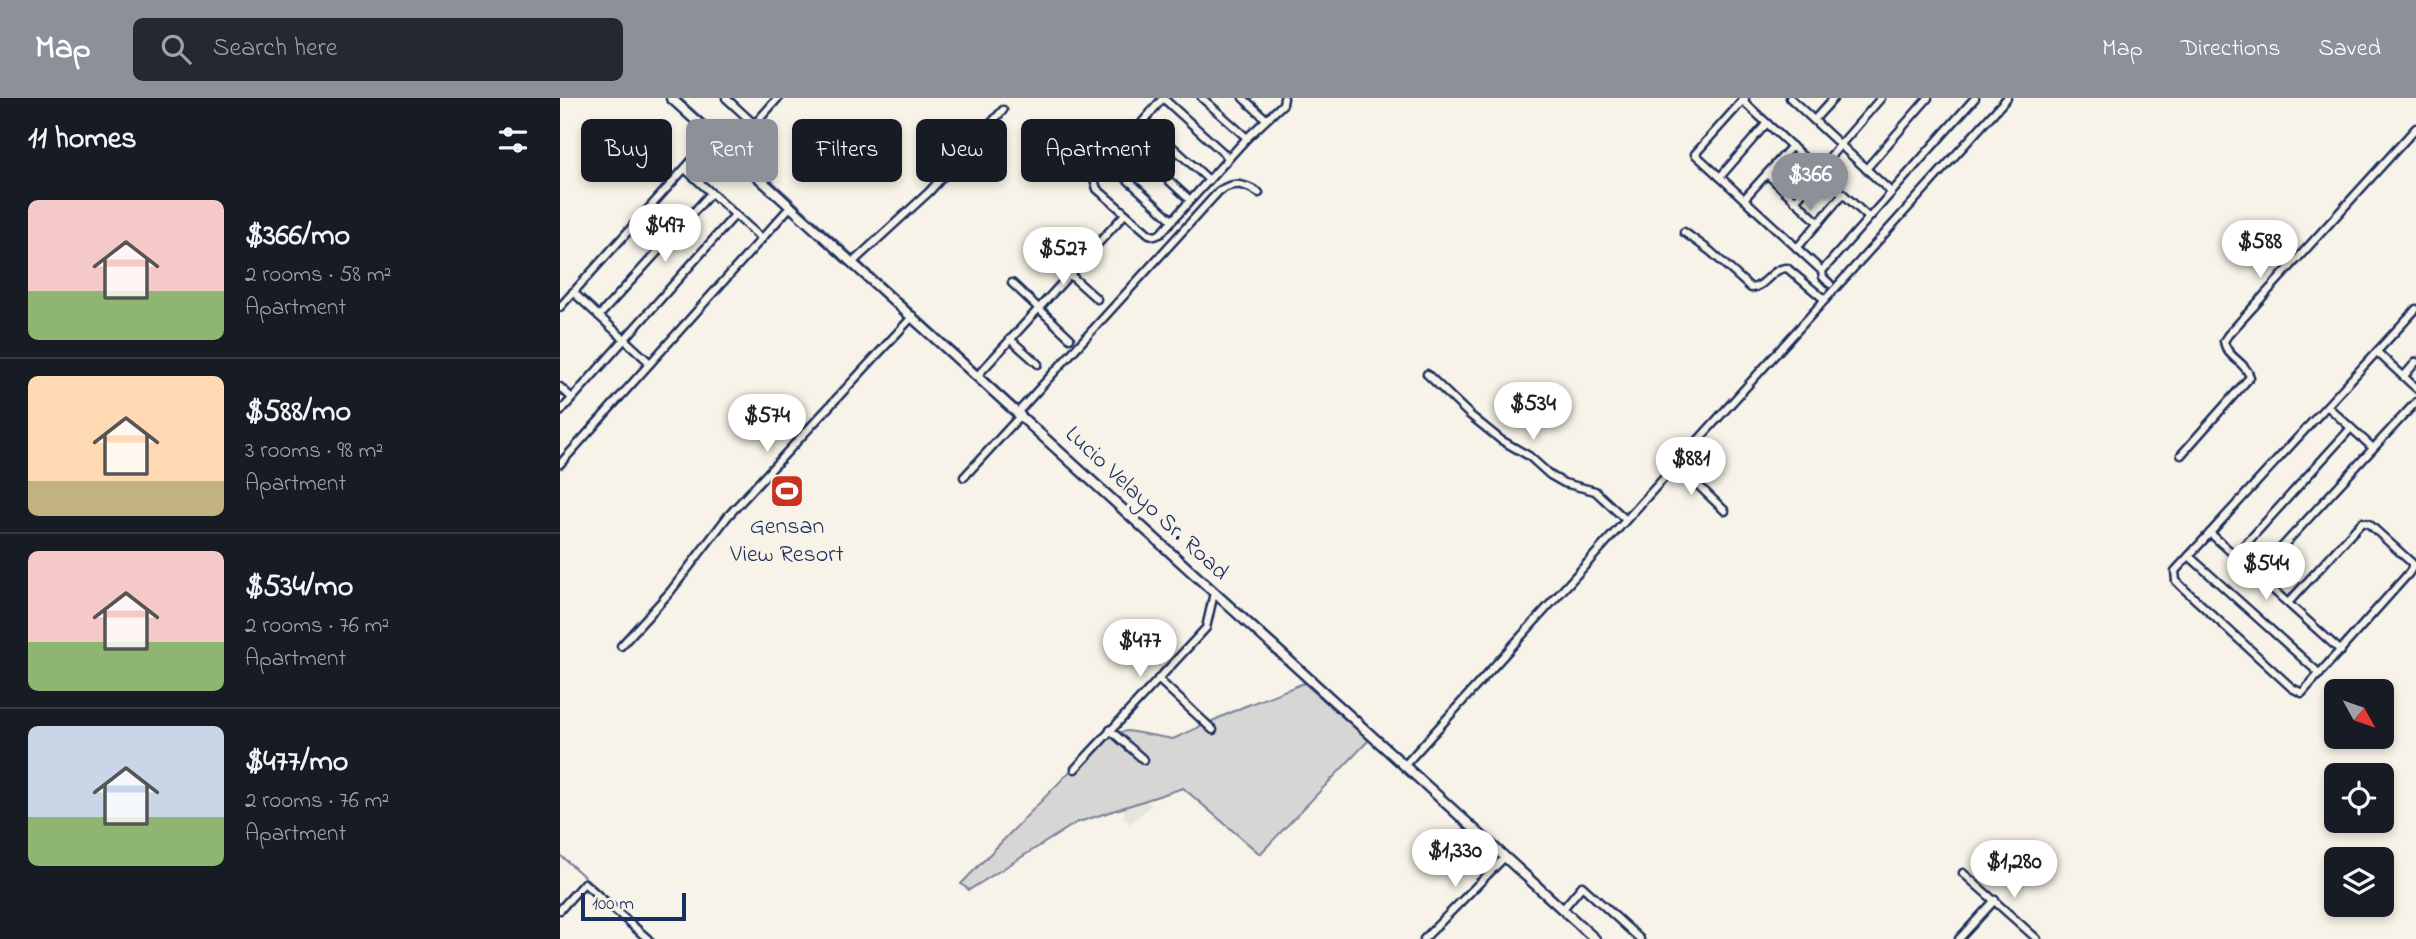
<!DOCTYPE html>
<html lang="en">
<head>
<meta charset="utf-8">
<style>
	:root { --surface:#171b24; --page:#242831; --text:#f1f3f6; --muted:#9ea1a6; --line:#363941; --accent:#8c9099 }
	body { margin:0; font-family:"Indie Flower",sans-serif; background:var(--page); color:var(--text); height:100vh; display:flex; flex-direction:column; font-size:26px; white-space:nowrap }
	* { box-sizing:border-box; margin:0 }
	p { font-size:23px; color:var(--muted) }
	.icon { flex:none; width:38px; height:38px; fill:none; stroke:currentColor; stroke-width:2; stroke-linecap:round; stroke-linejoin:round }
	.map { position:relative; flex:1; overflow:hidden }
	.panel { display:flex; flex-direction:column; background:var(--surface); width:560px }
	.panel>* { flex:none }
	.banner { position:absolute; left:21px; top:21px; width:665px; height:63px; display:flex; gap:14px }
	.needle { width:46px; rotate:130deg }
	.buttons { position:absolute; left:1764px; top:581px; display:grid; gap:14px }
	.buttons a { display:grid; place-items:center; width:70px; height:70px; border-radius:10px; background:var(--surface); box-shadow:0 4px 10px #0003; font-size:35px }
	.scale { position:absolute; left:21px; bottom:18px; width:105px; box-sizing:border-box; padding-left:7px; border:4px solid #1b2f5e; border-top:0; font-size:19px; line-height:24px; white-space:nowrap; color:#1b2f5e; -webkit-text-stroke:5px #f7f3e8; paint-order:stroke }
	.price { position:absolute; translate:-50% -60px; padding:0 16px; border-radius:24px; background:#fff; color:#222; font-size:23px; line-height:46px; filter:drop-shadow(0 2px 4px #0008) }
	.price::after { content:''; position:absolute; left:50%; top:42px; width:21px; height:16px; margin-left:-10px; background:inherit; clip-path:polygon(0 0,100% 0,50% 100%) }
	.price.on { background:var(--accent); color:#fff }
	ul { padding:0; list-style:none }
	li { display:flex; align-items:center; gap:21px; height:175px; padding:0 28px }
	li+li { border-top:2px solid var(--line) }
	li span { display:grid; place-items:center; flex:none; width:196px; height:140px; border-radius:10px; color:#555 }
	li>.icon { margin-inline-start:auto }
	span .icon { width:84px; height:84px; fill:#fffc; stroke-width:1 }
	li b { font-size:30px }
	h2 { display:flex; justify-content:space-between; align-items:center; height:84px; padding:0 28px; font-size:30px }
	.chip { padding:0 24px; border-radius:10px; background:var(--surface); box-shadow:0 4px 10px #0003; font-size:24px; line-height:63px }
	.chip.on { background:var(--accent); color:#fff }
	header { display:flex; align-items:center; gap:42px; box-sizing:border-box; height:98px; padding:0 35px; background:var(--accent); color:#fff }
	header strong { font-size:33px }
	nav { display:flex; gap:38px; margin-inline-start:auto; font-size:24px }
	.search { width:490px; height:63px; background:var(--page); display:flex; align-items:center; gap:18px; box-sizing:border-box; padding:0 24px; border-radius:10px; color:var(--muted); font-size:26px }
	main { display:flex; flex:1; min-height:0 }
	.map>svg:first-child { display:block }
	.built { fill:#e6e5de }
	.green { fill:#d7d6d4; stroke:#798299; stroke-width:2 }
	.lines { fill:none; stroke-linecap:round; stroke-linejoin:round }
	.stream { stroke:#727c95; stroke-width:2 }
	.minor-casing { stroke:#1b2f5e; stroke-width:11 }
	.secondary-casing { stroke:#1b2f5e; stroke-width:13 }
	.minor { stroke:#f7f3e8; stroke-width:6 }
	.secondary { stroke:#f7f3e8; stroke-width:8 }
	.labels { text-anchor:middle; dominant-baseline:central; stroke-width:7; stroke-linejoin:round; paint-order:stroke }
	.street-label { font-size:24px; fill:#1b2f5e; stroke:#f7f3e8 }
	.poi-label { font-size:24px; fill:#1b2f5e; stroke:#f7f3e8 }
</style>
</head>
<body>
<header>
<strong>Map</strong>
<div class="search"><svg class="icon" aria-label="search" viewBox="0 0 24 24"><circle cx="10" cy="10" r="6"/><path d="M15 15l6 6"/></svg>Search here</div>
<nav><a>Map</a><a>Directions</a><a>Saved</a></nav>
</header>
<main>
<section class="panel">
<h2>11 homes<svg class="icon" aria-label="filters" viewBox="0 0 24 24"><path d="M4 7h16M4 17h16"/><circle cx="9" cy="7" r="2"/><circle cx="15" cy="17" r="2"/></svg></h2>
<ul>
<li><span style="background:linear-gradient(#f6c9c9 65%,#8fb573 0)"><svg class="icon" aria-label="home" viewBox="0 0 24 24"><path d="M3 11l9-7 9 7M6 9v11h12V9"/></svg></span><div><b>$366/mo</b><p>2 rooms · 58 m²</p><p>Apartment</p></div></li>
<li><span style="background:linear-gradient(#ffd9b3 75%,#c2b280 0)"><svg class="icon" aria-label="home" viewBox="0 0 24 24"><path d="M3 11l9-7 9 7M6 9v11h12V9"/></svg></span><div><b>$588/mo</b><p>3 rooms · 98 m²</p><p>Apartment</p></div></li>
<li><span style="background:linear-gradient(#f6c9c9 65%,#8fb573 0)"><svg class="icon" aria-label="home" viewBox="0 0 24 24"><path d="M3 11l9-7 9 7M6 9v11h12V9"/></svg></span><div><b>$534/mo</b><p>2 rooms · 76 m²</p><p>Apartment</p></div></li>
<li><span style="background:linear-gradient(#c9d6e8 65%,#8fb573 0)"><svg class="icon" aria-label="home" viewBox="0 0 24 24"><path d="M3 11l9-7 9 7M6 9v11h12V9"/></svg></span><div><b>$477/mo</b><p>2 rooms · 76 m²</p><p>Apartment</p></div></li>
</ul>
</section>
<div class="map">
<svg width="1856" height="841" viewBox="0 0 1856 841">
	<rect width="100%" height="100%" fill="#f7f3e8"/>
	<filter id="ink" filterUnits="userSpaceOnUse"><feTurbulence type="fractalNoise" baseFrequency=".0143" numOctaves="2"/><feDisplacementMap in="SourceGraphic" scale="14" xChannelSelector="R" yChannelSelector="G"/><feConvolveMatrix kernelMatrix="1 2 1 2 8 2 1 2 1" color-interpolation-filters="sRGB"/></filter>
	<g filter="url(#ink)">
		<!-- built -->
		<polygon class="built" points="574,691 591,707 570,726 563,718 565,714 558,706"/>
		<!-- green -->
		<polygon class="green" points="744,585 809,642 700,756 623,690 516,725 409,792 401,786 546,636 568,633 613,641 683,609"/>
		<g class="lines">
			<!-- stream -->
			<g class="stream">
				<polyline points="120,0 171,46"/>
				<polyline points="177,51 294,158"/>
				<polyline points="300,164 459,309"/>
				<polyline points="463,313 844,661"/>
				<polyline points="851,668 1001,804"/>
				<polyline points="0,757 94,841"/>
				<polyline points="1010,812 1041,841"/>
			</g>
			<!-- minor casing -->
			<g class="minor-casing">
				<g id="minor">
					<polyline points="166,0 194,26"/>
					<polyline points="603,0 534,81 537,91 589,136 595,138 600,136 687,40 723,6 724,0"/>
					<polyline points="603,0 669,60"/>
					<polyline points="642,0 687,40"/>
					<polyline points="683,0 706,21"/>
					<polyline points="1185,0 1135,56 1262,173 1263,179 1270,186"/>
					<polyline points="1230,0 1331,94"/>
					<polyline points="1183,3 1308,119"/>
					<polyline points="1254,22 1274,0"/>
					<polyline points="584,23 649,82"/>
					<polyline points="566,43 630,102"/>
					<polyline points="170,54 218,0"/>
					<polyline points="547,63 612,122"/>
					<polyline points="125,71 202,141"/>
					<polyline points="1306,71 1368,0"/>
					<polyline points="1207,76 1259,125"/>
					<polyline points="1160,79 1207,25"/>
					<polyline points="1184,101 1232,48"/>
					<polyline points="1235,103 1256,80 1262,68 1321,0"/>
					<path d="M1124 134 1150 153 1191 190C1206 189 1211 170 1227 170L1265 202"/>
					<polyline points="1237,150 1283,96"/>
					<polyline points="487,156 537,201"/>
					<polyline points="293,164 369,94 443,12"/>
					<polyline points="1262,173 1415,0"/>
					<polyline points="452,185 510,240"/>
					<polyline points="13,194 90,265"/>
					<polyline points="0,209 153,39"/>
					<polyline points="39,218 151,95"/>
					<polyline points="450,241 478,266"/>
					<polyline points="1817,254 1856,290"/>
					<polyline points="867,276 910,317 941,342 969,358 990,377 1004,385 1035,393 1065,421"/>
					<polyline points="418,277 565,116"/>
					<polyline points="1844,278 1856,264"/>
					<polyline points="0,289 12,300"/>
					<polyline points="1767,308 1813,350"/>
					<polyline points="0,314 175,117"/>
					<path d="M458 314 659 93C674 83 685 86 699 95"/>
					<path d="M1621 357 1690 279C1686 264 1666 259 1664 243L1668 237 1856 30"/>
					<polyline points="1115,365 1165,413"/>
					<polyline points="0,366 231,108"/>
					<polyline points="404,379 461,317"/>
					<polyline points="1650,435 1781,553"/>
					<polyline points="1629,458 1760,576"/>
					<polyline points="1675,458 1791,330"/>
					<polyline points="1696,477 1856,304"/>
					<polyline points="1728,505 1802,424 1809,426 1852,465 1852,470 1849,475 1742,595 1732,590 1623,490 1616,483 1615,473 1856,211"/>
					<polyline points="61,548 110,494 168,418 353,218"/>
					<polyline points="598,581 653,632"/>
					<polyline points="550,632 584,662"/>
					<polyline points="844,668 1447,0"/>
					<polyline points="515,671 646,530 654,495"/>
					<polyline points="1403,775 1477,841"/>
					<polyline points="0,812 24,785 88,841"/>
					<polyline points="1002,812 1022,788 1080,841"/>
					<polyline points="864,841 945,759"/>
					<polyline points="1399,841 1435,802"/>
				</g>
			</g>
			<!-- secondary casing -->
			<g class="secondary-casing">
				<polyline id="secondary" points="111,0 1035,841"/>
			</g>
			<!-- minor -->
			<use href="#minor" class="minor"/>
			<!-- secondary -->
			<use href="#secondary" class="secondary"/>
		</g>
	</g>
	<!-- icons -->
	<defs>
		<g id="stadium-square" transform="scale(1.75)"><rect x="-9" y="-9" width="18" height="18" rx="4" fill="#c8321e" stroke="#f7f3e8"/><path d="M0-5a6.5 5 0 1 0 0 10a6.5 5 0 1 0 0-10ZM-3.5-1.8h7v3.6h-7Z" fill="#fff"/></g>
	</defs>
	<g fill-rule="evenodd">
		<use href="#stadium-square" x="227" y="393"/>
	</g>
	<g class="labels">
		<!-- street labels -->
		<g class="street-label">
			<text transform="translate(586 406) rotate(43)">Lucio Velayo Sr. Road</text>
		</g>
		<!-- poi labels -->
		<g class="poi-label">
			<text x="227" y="429">Gensan<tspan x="227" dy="28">View Resort</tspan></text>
		</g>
	</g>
</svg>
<div class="buttons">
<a><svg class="needle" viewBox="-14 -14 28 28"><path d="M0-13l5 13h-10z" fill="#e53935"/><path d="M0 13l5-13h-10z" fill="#9ea1a6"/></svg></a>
<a><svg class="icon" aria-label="locate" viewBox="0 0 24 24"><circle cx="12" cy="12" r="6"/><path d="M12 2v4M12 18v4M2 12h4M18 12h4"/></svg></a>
<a><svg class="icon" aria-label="layers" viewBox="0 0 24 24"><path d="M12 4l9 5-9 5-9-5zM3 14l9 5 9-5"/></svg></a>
</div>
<div class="scale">100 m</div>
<b class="price on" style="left:1250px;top:115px">$366</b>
<b class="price" style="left:105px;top:166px">$497</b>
<b class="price" style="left:1700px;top:182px">$588</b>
<b class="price" style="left:503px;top:189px">$527</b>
<b class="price" style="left:973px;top:344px">$534</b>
<b class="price" style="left:207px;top:356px">$574</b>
<b class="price" style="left:1131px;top:399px">$881</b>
<b class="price" style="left:1706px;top:504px">$544</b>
<b class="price" style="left:580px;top:581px">$477</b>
<b class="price" style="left:895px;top:791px">$1,330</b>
<b class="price" style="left:1454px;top:802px">$1,280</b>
<div class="banner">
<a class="chip">Buy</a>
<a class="chip on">Rent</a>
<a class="chip">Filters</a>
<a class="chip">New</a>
<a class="chip">Apartment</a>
</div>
</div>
</main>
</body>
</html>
